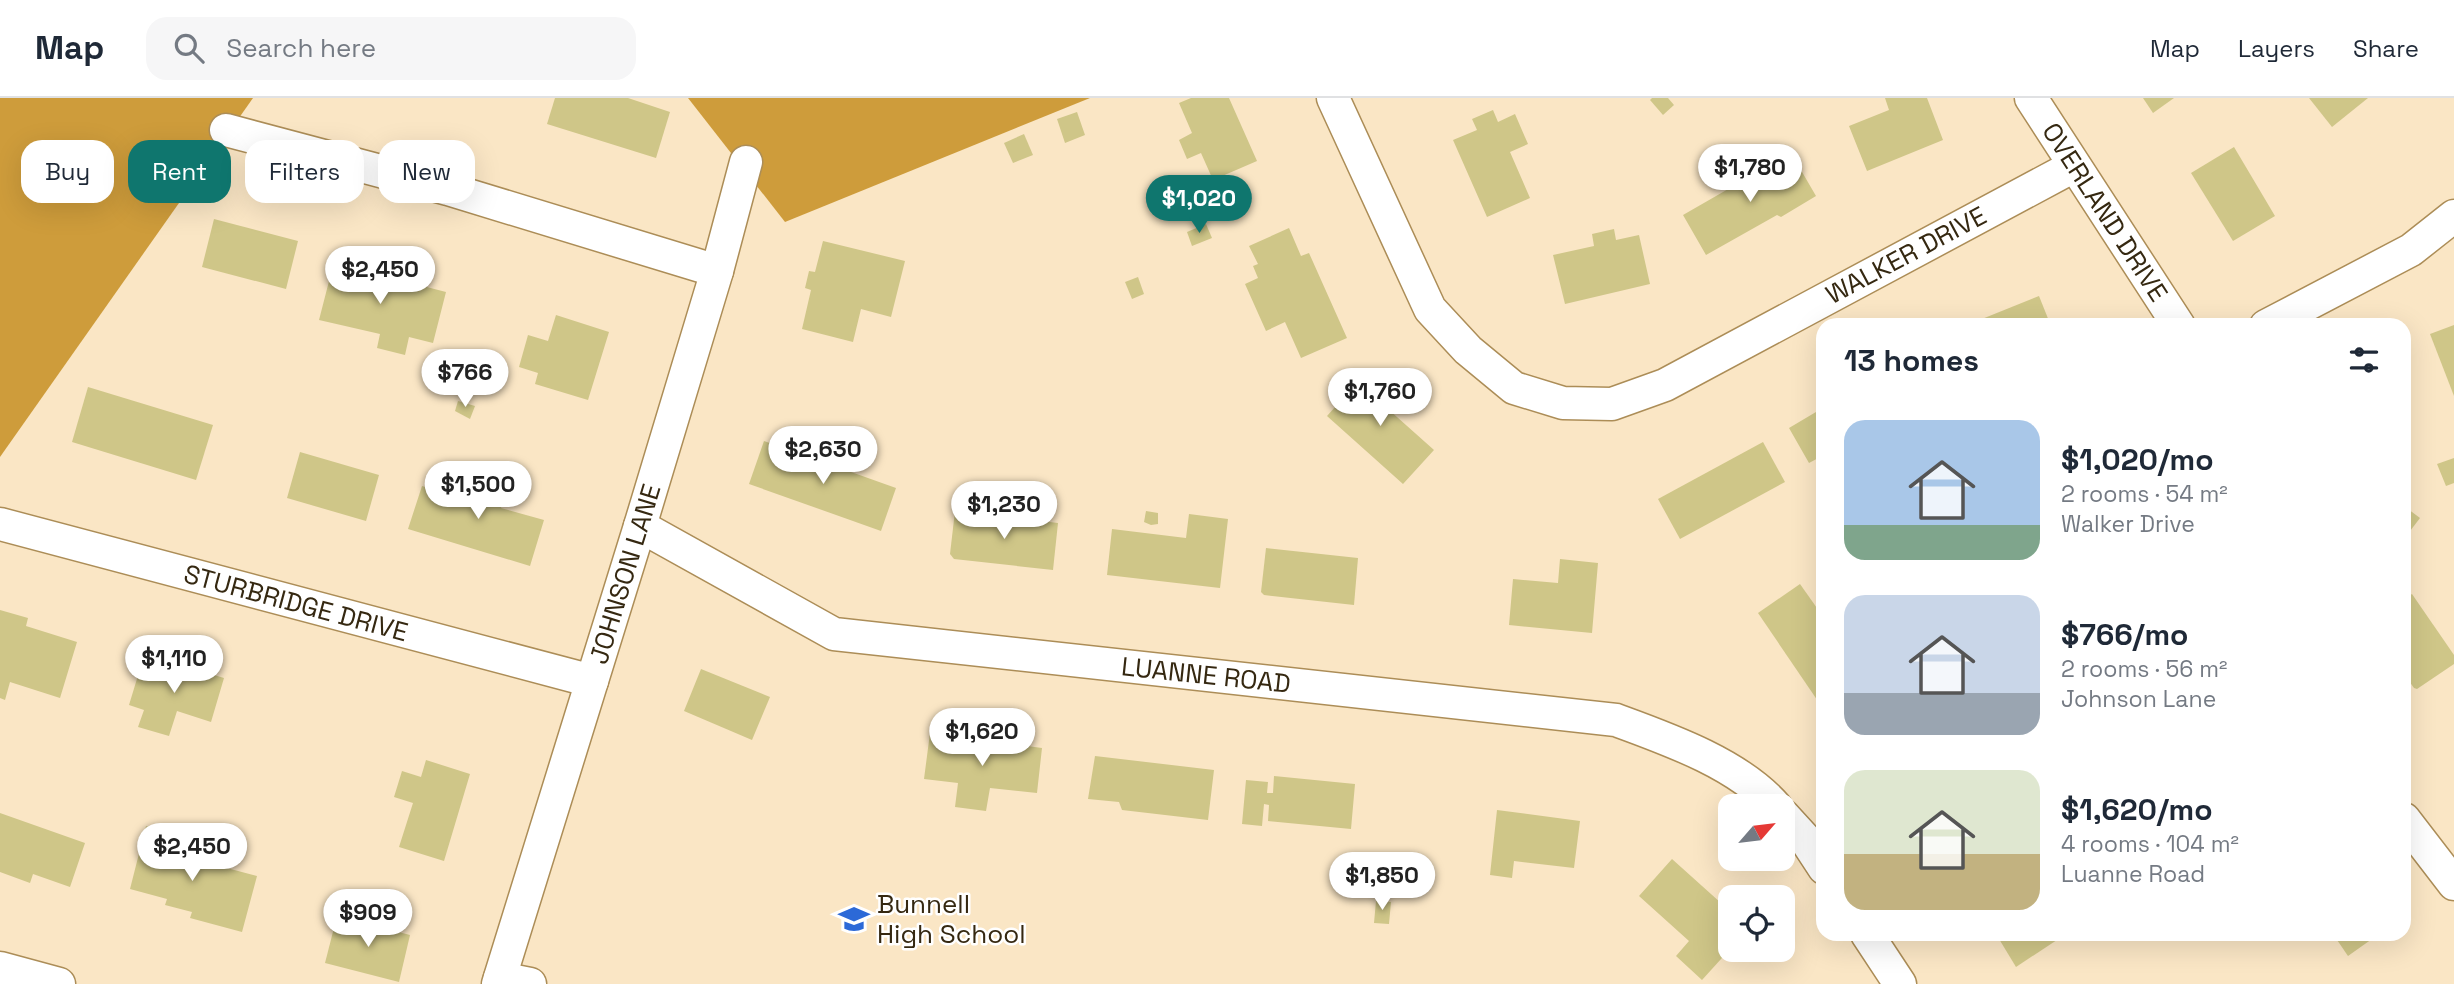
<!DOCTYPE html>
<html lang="en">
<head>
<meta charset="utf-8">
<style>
	:root { --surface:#fff; --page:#f6f6f7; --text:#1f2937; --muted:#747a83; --line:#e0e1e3; --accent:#0f766e }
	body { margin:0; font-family:"Space Grotesk",sans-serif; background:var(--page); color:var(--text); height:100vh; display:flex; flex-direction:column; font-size:26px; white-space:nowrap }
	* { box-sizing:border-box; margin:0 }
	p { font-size:23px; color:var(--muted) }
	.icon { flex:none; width:38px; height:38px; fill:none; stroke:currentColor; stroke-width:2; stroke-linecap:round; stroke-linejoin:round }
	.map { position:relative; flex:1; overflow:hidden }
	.details { position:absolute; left:1816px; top:220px; width:595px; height:623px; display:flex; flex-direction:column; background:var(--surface); border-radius:21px; box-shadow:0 7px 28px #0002 }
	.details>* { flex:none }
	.banner { position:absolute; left:21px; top:42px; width:665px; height:63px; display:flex; gap:14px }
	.needle { width:46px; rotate:62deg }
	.tools { position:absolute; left:1718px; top:696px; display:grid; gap:14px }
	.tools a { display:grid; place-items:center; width:77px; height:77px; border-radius:14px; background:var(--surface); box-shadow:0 7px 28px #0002; font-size:35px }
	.price { position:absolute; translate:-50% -60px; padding:0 16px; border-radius:24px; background:#fff; color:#222; font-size:23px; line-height:46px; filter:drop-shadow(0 2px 4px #0008) }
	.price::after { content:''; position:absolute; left:50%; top:42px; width:21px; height:16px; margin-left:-10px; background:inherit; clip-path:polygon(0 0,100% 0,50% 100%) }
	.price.current { background:var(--accent); color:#fff }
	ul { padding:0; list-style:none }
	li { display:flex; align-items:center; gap:21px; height:175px; padding:0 28px }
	li span { display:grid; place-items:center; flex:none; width:196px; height:140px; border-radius:21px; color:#555 }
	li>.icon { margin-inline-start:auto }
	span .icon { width:84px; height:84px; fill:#fffc; stroke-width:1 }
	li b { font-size:30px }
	h2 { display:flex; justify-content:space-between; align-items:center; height:84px; padding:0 28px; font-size:30px }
	.tag { padding:0 24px; border-radius:21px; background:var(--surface); box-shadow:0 7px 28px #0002; font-size:24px; line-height:63px }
	.tag.current { background:var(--accent); color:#fff }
	header { display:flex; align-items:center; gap:42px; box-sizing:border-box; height:98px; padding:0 35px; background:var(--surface); border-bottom:2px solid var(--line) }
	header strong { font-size:33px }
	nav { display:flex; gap:38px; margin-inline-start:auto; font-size:24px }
	.search { width:490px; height:63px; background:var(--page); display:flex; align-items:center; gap:18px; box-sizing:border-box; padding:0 24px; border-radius:21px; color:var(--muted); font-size:26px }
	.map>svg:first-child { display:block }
	.forest { fill:#ce9c3b }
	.building { fill:#cfc688 }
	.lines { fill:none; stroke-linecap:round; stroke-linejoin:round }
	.street-casing { stroke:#ac8d57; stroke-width:35 }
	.street { stroke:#fff; stroke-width:32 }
	.labels { text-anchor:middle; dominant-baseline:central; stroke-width:5; stroke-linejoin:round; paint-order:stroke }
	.street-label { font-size:26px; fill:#352811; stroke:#fff }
	.poi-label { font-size:26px; fill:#352811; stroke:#fff; text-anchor:start }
</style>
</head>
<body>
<header>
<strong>Map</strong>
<div class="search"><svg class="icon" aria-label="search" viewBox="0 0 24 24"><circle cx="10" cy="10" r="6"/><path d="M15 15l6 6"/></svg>Search here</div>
<nav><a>Map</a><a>Layers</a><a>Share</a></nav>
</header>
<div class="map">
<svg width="2454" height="886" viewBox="0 0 2454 886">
	<rect width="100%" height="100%" fill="#fae6c5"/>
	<!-- forest -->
	<g class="forest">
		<polygon points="0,0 253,0 0,359"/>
		<polygon points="688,0 1090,0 785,124"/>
	</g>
	<!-- building -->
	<g class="building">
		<polygon points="555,0 628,0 670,14 656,60 547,26"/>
		<polygon points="1191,0 1229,0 1257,63 1213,82 1201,55 1187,61 1179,42 1192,35 1179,5"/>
		<polygon points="1652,0 1668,0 1674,7 1663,17 1650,2"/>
		<polygon points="1885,0 1927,0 1943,42 1867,73 1849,28 1889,12"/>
		<polygon points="2143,0 2174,0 2153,15"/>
		<polygon points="2309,0 2368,0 2332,29"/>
		<polygon points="1493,12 1498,24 1515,16 1528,46 1510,54 1530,100 1487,119 1453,42 1477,32 1472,21"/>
		<polygon points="1077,14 1085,37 1065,45 1057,21"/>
		<polygon points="1024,36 1033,57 1013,65 1004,45"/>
		<polygon points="2234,49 2275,118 2233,143 2191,75"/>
		<polygon points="1791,55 1816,98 1781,119 1777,117 1706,157 1683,117"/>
		<polygon points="214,121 298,143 286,191 202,169"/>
		<polygon points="1206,126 1212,140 1192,148 1187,134"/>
		<polygon points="1289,130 1301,158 1309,155 1347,240 1301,260 1285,224 1266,233 1245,186 1258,180 1253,168 1258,166 1249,148"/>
		<polygon points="1614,131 1616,142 1639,137 1650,186 1565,206 1553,157 1594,148 1592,136"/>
		<polygon points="823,143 905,163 891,219 861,211 853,244 802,231 811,192 805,190 809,173 815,174"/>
		<polygon points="336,156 374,165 370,181 418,192 419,187 446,194 433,245 409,239 405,257 377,250 380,236 319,222"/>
		<polygon points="1138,179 1144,196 1132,201 1125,184"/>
		<polygon points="2039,198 2051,228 1967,228 1967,227"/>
		<polygon points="556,217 609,234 588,302 535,286 538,275 519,269 528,237 548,243"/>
		<polygon points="2454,227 2454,298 2430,236"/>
		<polygon points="1369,271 1394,293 1387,301 1388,311 1434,352 1403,386 1327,318"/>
		<polygon points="88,289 213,327 196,382 72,344"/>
		<polygon points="458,303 475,308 470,321 455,313"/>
		<polygon points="1824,305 1824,357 1809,365 1789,330 1816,314 1816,309"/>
		<polygon points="764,343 896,390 881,433 749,386"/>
		<polygon points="1763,344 1785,384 1680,441 1658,401"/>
		<polygon points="300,354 379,377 366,423 287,400"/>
		<polygon points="2454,360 2454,385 2446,388 2437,366"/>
		<polygon points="475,374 509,385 501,410 544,422 530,468 408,431 422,388 467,402"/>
		<polygon points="2408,411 2420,420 2404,441 2404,415"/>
		<polygon points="955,413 1058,425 1053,472 954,461 950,456"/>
		<polygon points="1146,413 1158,415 1158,426 1151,427 1144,424"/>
		<polygon points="1189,416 1228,421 1220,490 1107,477 1112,431 1186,440"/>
		<polygon points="1266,450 1358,460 1354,507 1264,497 1261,494"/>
		<polygon points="1560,461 1598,465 1592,535 1509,527 1513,481 1558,485"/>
		<polygon points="1800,486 1824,520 1824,612 1758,515"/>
		<polygon points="2412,496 2454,557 2454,566 2417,591 2414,590 2404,576 2404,501"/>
		<polygon points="0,512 28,520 26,528 77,544 60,600 10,584 5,602 0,600"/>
		<polygon points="143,561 179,572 181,567 224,580 211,624 177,613 169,638 138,629 144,612 129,607"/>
		<polygon points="701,571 770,599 752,642 684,613"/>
		<polygon points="930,635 1042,650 1037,695 990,690 986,713 955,709 958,685 924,681"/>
		<polygon points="1095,658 1214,672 1208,722 1122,712 1119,704 1088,701"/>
		<polygon points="426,662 470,676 444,763 399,749 413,705 394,699 402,673 421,679"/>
		<polygon points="1274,678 1355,686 1351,731 1268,723 1269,707 1264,706 1262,728 1242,726 1246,682 1268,684 1267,695 1273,695"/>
		<polygon points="1497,712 1580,723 1574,770 1514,763 1512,780 1490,777"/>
		<polygon points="0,715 85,745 70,789 33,776 30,785 0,774"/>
		<polygon points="146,728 175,736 170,755 257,778 242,834 190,820 192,814 165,807 167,801 130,791"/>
		<polygon points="1672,761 1731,814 1731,850 1702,882 1676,858 1689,843 1639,798"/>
		<polygon points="1376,803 1391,804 1389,826 1374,825"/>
		<polygon points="337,818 410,837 399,884 325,865"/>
		<polygon points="1996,836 2066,836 2016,869"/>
		<polygon points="2333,836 2379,836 2348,858"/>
	</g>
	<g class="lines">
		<!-- street casing -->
		<g class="street-casing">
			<g id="street">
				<polyline points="1333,0 1430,211 1468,252 1514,290 1563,305 1612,306 1665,287 2074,68"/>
				<polyline points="2031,0 2179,228"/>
				<polyline points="226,32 448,91 717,173"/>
				<polyline points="2266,228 2411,152 2454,118"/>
				<polyline points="0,426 592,583"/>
				<path d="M640 428 834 536 1616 622C1668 641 1739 666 1776 709"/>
				<polyline points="1783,717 1805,741 1824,770"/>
				<polyline points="2404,721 2454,786"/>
				<polyline points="1867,836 1900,886"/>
				<polyline points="0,870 59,886"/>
				<polyline points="500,880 530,886"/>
				<polyline points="498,886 640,428 717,173 746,64"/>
			</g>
		</g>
		<!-- street -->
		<use href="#street" class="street"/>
	</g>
	<!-- icons -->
	<defs>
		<g id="school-bare" transform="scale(2.415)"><path d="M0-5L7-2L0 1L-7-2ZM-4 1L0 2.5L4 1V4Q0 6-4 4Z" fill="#2c69d7" stroke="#fff" stroke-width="2.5" paint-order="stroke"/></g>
	</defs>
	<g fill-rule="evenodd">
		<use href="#school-bare" x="854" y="821"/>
	</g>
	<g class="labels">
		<!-- street labels -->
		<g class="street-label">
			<text transform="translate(2105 114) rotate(57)">OVERLAND DRIVE</text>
			<text transform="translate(1906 157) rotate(-28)">WALKER DRIVE</text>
			<text transform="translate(625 476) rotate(-73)">JOHNSON LANE</text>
			<text transform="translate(296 505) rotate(15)">STURBRIDGE DRIVE</text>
			<text transform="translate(1206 577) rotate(6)">LUANNE ROAD</text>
		</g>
		<!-- poi labels -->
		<g class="poi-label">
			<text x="877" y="806">Bunnell<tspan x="877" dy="30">High School</tspan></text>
		</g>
	</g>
</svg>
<div class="tools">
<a><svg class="needle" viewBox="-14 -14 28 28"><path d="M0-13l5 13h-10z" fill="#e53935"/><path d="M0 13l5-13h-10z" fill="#747a83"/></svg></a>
<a><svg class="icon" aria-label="locate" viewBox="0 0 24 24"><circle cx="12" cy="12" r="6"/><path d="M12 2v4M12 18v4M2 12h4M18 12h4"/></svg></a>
</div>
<b class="price" style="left:1750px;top:106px">$1,780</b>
<b class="price current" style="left:1199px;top:137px">$1,020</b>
<b class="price" style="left:380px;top:208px">$2,450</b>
<b class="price" style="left:465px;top:311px">$766</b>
<b class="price" style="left:1380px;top:330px">$1,760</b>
<b class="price" style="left:823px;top:388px">$2,630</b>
<b class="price" style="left:478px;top:423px">$1,500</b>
<b class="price" style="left:1004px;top:443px">$1,230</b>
<b class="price" style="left:174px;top:597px">$1,110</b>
<b class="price" style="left:982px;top:670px">$1,620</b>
<b class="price" style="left:192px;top:785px">$2,450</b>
<b class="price" style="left:1382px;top:814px">$1,850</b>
<b class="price" style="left:368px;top:851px">$909</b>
<div class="banner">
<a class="tag">Buy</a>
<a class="tag current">Rent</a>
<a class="tag">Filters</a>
<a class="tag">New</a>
</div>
<section class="details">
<h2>13 homes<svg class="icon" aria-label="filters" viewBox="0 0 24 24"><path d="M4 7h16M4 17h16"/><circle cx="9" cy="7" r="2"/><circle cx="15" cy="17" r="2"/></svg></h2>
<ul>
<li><span style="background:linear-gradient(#a9c7e8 75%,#7fa58c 0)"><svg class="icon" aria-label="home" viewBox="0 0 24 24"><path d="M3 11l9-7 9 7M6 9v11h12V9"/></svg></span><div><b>$1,020/mo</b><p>2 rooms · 54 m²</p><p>Walker Drive</p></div></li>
<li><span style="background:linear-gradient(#c9d6e8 70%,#9aa5b1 0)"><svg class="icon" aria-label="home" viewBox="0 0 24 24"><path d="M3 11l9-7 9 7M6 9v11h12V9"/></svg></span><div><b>$766/mo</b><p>2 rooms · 56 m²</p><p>Johnson Lane</p></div></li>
<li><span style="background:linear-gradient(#dfe7d0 60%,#c2b280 0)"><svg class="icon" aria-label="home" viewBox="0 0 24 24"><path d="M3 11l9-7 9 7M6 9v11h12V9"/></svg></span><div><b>$1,620/mo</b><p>4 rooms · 104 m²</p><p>Luanne Road</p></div></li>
</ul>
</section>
</div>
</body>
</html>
